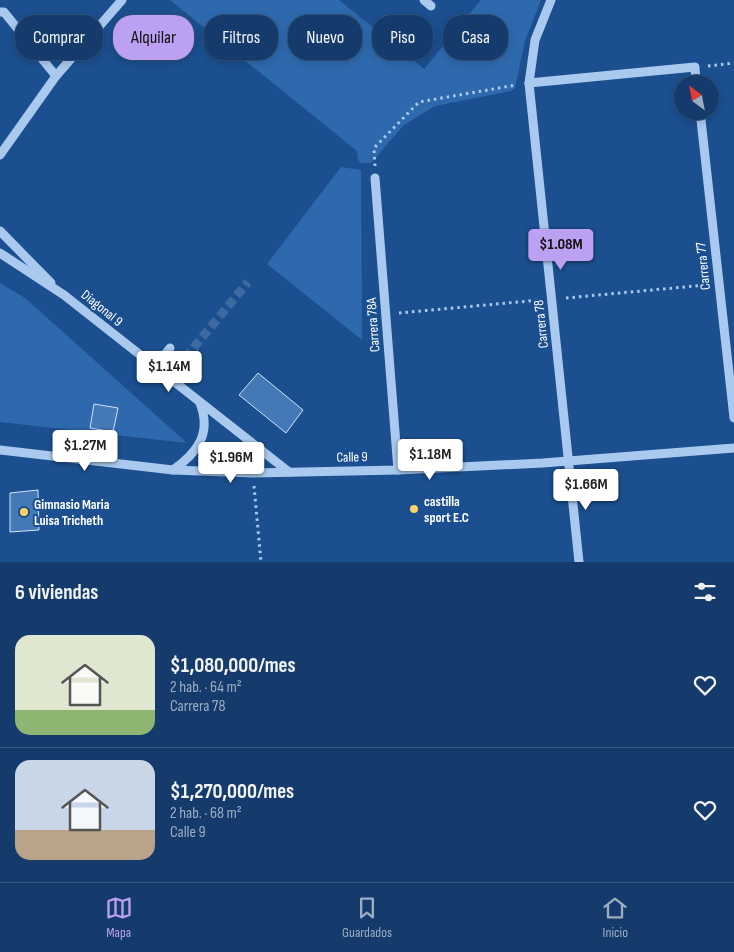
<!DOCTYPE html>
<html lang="es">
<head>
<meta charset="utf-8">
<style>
	:root { --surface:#143b6b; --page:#214673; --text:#f1f3f6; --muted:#9dadc1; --line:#33557e; --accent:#bca0f2 }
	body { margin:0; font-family:"Sofia Sans Condensed",sans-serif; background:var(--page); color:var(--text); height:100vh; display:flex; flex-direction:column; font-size:19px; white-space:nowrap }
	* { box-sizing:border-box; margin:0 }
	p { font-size:16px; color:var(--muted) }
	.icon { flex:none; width:28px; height:28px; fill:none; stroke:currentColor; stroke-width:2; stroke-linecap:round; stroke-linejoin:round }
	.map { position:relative; height:562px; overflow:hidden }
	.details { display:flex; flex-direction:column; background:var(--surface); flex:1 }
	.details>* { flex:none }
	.top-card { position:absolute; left:15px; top:15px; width:705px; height:45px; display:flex; gap:10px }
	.needle { width:32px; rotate:328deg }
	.tools { position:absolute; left:674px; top:75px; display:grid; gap:10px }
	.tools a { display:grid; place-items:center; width:45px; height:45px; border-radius:50%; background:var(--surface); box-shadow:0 2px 8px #0003,0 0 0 1px var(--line); font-size:25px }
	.price { position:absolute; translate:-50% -42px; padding:0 11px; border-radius:5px; background:#fff; color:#222; font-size:16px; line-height:32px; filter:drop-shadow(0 1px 2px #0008) }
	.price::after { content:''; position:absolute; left:50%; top:30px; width:15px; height:11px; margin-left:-8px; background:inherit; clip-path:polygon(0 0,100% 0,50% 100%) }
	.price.selected { background:var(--accent); color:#111 }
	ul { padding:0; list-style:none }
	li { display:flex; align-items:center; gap:15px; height:125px; padding:0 15px }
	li+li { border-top:1px solid var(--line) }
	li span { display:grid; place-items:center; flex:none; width:140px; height:100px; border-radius:15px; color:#555 }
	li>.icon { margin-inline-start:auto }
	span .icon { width:60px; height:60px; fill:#fffc; stroke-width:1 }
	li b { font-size:21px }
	h2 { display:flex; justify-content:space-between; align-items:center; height:60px; padding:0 15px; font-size:21px }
	.tag { padding:0 18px; border-radius:20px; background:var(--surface); box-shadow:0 2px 8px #0003,0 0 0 1px var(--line); font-size:18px; line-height:45px }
	.tag.selected { background:var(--accent); color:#111 }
	.tab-bar { display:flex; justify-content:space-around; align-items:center; height:70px; border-top:1px solid var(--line); background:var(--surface); font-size:14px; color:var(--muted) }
	.tab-bar a { display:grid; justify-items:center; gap:2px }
	.tab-bar .selected { color:var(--accent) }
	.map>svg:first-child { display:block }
	.green { fill:#2e69ad }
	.building { fill:#4478b7; stroke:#cfe3fa }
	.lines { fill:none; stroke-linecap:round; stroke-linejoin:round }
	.minor-tunnel { stroke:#3d69a0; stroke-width:9; stroke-dasharray:9 4.5; stroke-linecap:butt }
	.path { stroke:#a9c9ee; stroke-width:3; stroke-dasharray:2.5 4; stroke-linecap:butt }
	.minor { stroke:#a9c9ee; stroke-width:9 }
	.poi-dot { fill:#ffd166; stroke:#1b4f8f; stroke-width:2 }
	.labels { text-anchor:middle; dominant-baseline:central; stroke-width:4; stroke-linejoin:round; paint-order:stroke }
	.street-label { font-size:14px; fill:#fff; stroke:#1b4f8f }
	.poi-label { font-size:14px; font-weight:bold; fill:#fff; stroke:#1b4f8f; text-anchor:start }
</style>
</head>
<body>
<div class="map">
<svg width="734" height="562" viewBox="0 0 734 562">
	<rect width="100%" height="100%" fill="#1b4f8f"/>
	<!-- green -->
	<g class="green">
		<polygon points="170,0 339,0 424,69 481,0 541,0 525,41 515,88 511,91 435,106 404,125 371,163 361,163 358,160 357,151"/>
		<polygon points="341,167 361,170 362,340 267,264"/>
		<polygon points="0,283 25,298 187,443 0,422"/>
	</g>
	<!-- building -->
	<g class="building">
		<polygon points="258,373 303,410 286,433 239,395"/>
		<polygon points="94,404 118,408 113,432 90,428"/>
		<polygon points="38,490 39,530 10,532 10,493"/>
	</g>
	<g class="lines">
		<!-- minor-tunnel -->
		<polyline class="minor-tunnel" points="185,358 248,282"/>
		<!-- path -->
		<g class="path">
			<polyline points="708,66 734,63"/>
			<polyline points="375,166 374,148 419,102 516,85"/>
			<polyline points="566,298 706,285"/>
			<polyline points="399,313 540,300"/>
			<polyline points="254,486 261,562"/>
		</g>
		<!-- minor -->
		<g class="minor">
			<polyline points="424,0 431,6"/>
			<polyline points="551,0 535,40 529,83 579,562"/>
			<polyline points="0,12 4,12 56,76"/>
			<polyline points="529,83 695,67 696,84"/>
			<polyline points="700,111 734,418"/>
			<polyline points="0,155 56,76 122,0"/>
			<polyline points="375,178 398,470"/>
			<polyline points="0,231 51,283"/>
			<polyline points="0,253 64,295 289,472"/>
			<polyline points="155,367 170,348"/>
			<polyline points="169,378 185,358"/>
			<polyline points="0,450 173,470 253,473 398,470 543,463 734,448"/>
			<path d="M173 470C197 453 212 434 200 403"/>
		</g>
	</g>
	<!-- markers -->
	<g class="poi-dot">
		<circle cx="414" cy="509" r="5"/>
		<circle cx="24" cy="512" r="5"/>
	</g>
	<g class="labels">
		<!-- street labels -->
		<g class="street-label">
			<text transform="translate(703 266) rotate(-96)">Carrera 77</text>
			<text transform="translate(102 308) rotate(39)">Diagonal 9</text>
			<text transform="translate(541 324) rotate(-96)">Carrera 78</text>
			<text transform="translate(373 325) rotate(-94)">Carrera 78A</text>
			<text transform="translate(352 457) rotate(-1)">Calle 9</text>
		</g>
		<!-- poi labels -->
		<g class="poi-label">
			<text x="424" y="501">castilla<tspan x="424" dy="16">sport E.C</tspan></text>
			<text x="34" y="504">Gimnasio Maria<tspan x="34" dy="16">Luisa Tricheth</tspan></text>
		</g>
	</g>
</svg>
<div class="tools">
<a><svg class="needle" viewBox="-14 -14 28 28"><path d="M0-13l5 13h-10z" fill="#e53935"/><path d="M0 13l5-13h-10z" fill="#9dadc1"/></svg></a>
</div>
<b class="price selected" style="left:561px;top:271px">$1.08M</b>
<b class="price" style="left:169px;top:393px">$1.14M</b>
<b class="price" style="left:85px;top:472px">$1.27M</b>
<b class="price" style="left:430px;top:481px">$1.18M</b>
<b class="price" style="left:231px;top:484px">$1.96M</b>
<b class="price" style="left:586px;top:511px">$1.66M</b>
<div class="top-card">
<a class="tag">Comprar</a>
<a class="tag selected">Alquilar</a>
<a class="tag">Filtros</a>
<a class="tag">Nuevo</a>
<a class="tag">Piso</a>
<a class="tag">Casa</a>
</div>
</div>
<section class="details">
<h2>6 viviendas<svg class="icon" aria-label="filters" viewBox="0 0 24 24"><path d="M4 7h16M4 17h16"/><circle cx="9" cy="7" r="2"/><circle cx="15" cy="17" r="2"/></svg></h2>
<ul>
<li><span style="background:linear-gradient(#dfe7d0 75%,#8fb573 0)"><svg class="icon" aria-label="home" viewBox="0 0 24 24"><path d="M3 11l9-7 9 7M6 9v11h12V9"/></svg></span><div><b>$1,080,000/mes</b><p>2 hab. · 64 m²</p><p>Carrera 78</p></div><svg class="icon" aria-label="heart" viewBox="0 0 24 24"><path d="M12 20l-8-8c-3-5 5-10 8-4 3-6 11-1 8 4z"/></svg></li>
<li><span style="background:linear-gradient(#c9d6e8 70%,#b9a48a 0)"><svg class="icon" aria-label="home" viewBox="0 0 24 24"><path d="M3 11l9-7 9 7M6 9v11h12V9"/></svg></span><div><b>$1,270,000/mes</b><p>2 hab. · 68 m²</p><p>Calle 9</p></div><svg class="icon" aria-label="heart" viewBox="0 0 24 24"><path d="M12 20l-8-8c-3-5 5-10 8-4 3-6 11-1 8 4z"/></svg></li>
</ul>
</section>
<nav class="tab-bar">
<a class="selected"><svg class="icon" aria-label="map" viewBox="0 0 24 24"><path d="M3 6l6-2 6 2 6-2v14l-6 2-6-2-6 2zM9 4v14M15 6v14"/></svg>Mapa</a>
<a><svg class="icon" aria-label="saved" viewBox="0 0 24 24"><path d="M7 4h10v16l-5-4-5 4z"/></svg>Guardados</a>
<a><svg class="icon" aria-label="home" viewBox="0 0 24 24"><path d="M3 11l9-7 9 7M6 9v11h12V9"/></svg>Inicio</a>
</nav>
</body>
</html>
